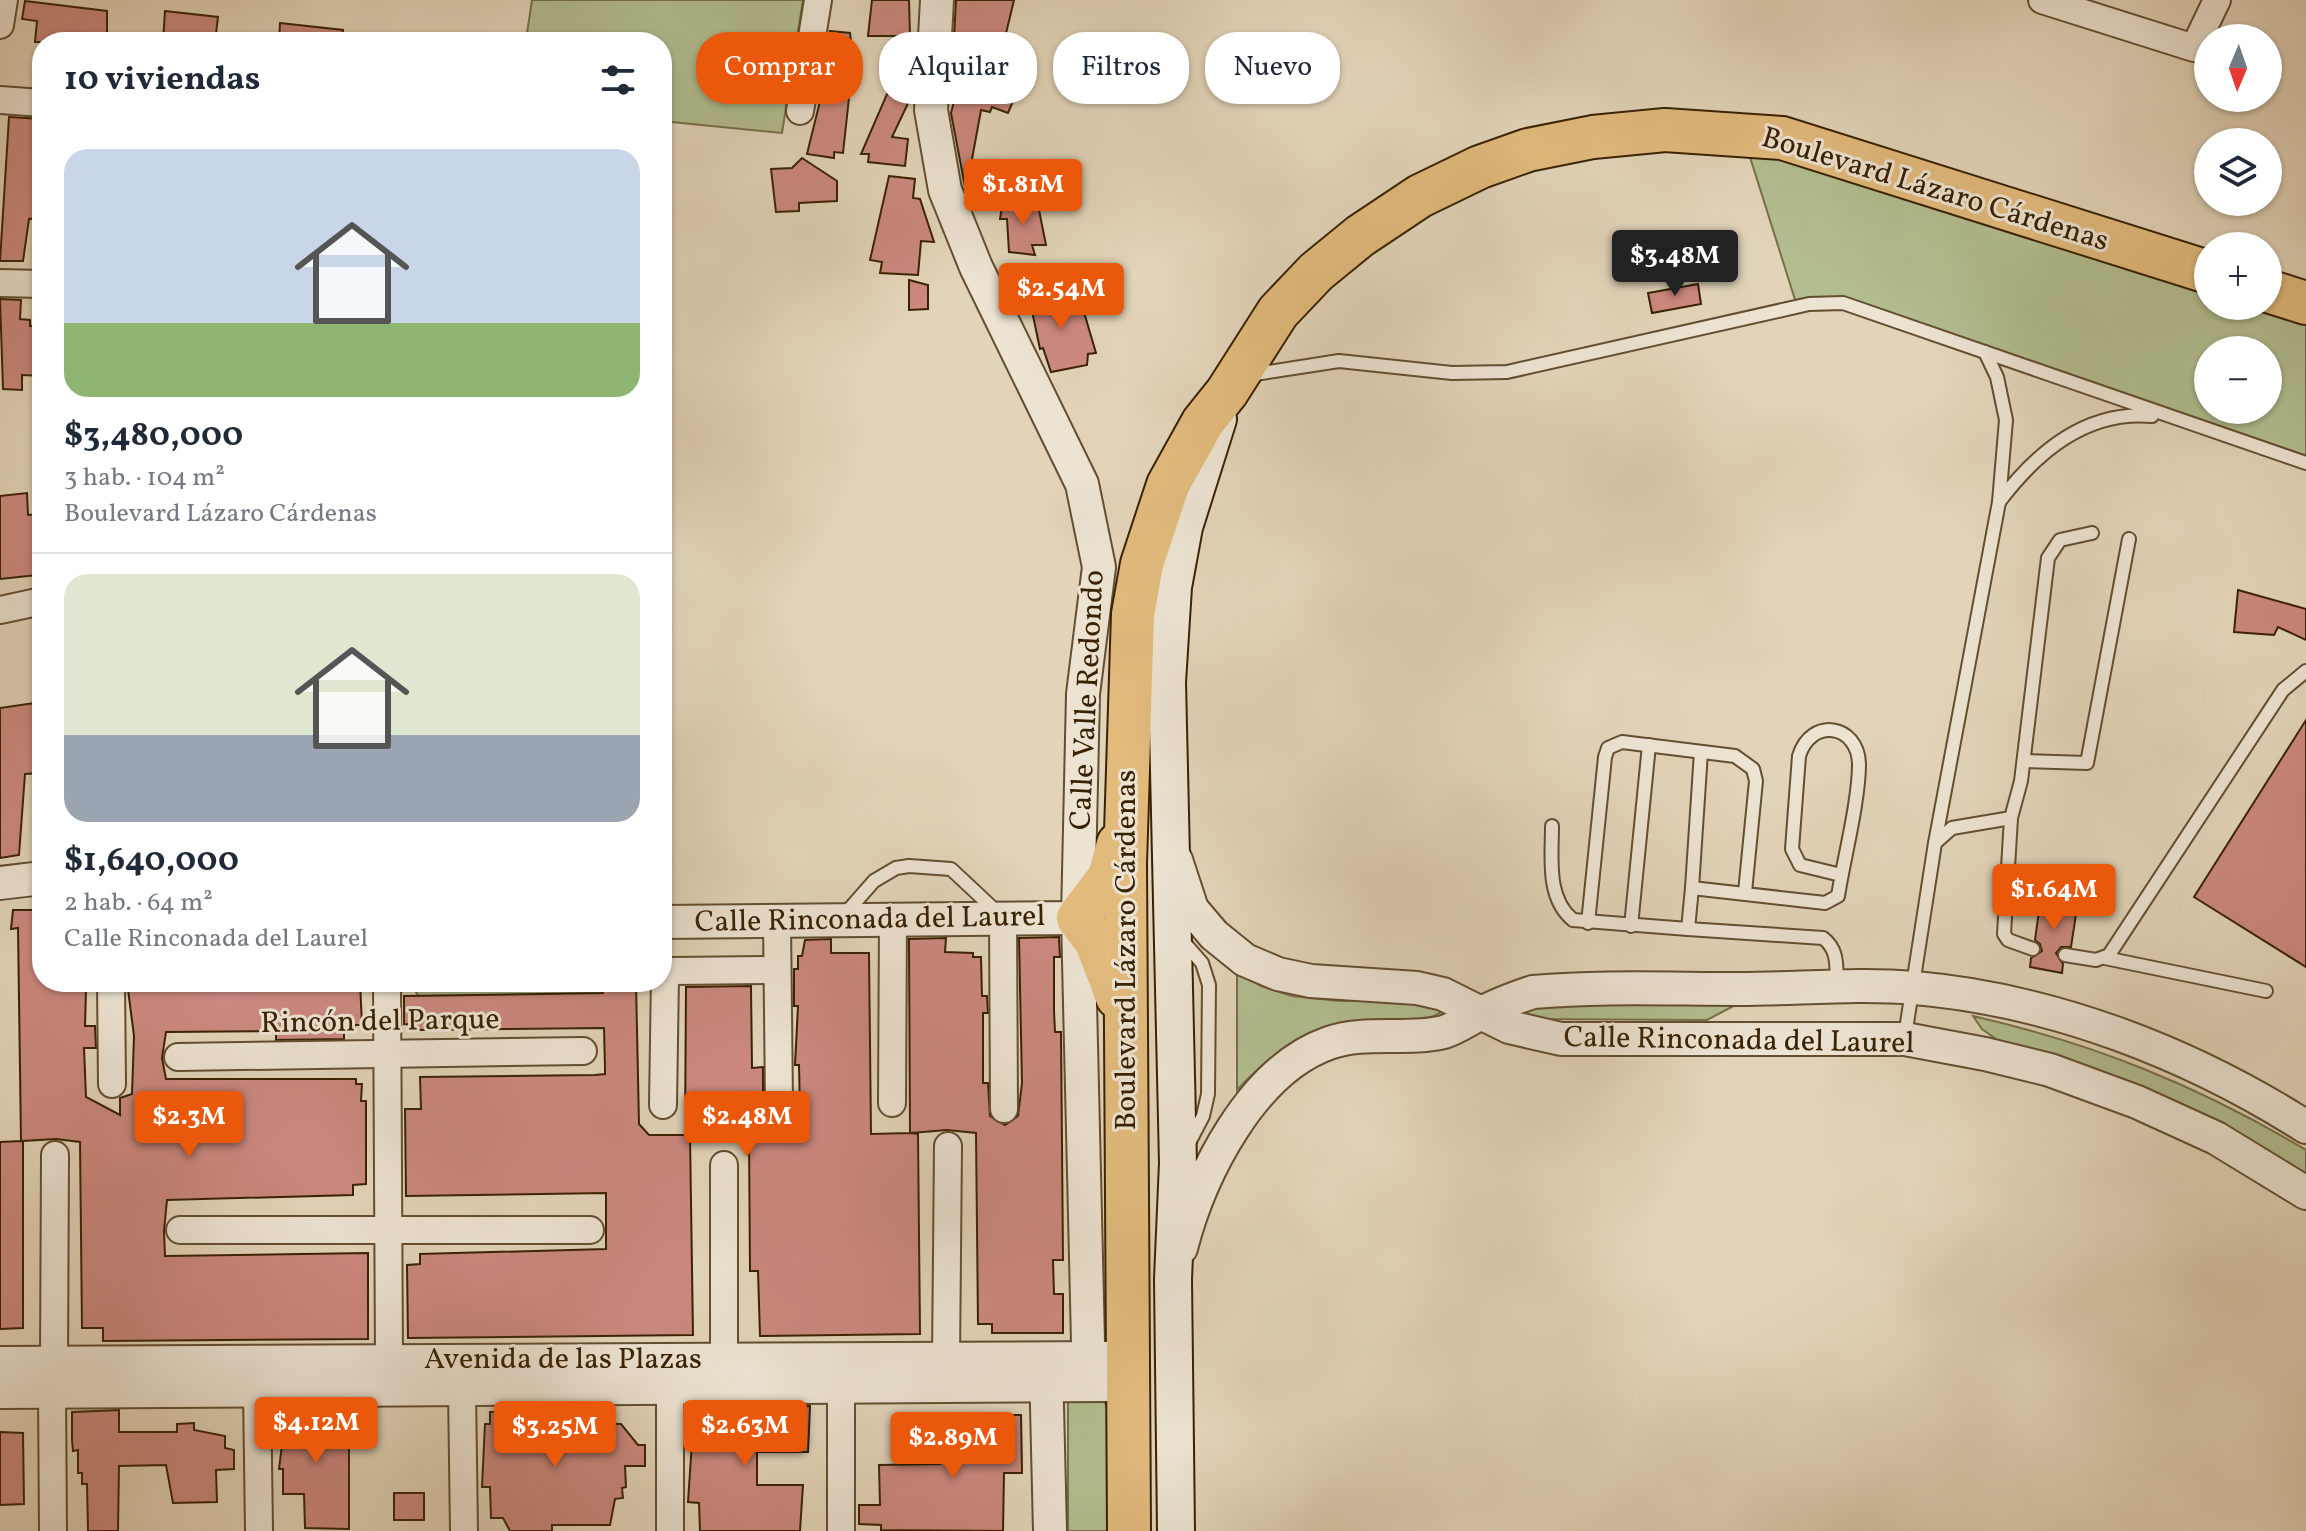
<!DOCTYPE html>
<html lang="es">
<head>
<meta charset="utf-8">
<style>
	:root { --surface:#fff; --page:#f6f6f7; --text:#1f2937; --muted:#747a83; --line:#e0e1e3; --accent:#ea580c }
	body { margin:0; font-family:Vollkorn,serif; background:var(--page); color:var(--text); height:100vh; display:flex; flex-direction:column; font-size:30px; white-space:nowrap }
	* { box-sizing:border-box; margin:0 }
	p { font-size:26px; color:var(--muted) }
	.icon { flex:none; width:44px; height:44px; fill:none; stroke:currentColor; stroke-width:2; stroke-linecap:round; stroke-linejoin:round }
	.map { position:relative; flex:1; overflow:hidden }
	.sheet { position:absolute; left:32px; top:32px; width:640px; height:960px; display:flex; flex-direction:column; background:var(--surface); border-radius:32px; box-shadow:0 2px 6px #0004 }
	.sheet>* { flex:none }
	.hud { position:absolute; left:696px; top:32px; width:760px; height:72px; display:flex; gap:16px }
	.needle { width:52px; rotate:182deg }
	.buttons { position:absolute; left:2194px; top:24px; display:grid; gap:16px }
	.buttons a { display:grid; place-items:center; width:88px; height:88px; border-radius:50%; background:var(--surface); box-shadow:0 2px 6px #0004; font-size:40px }
	.price { position:absolute; translate:-50% -68px; padding:0 18px; border-radius:8px; background:var(--accent); color:#fff; font-size:26px; line-height:52px; filter:drop-shadow(0 2px 4px #0008) }
	.price::after { content:''; position:absolute; left:50%; top:48px; width:24px; height:18px; margin-left:-12px; background:inherit; clip-path:polygon(0 0,100% 0,50% 100%) }
	.price.selected { background:#222; color:#fff }
	ul { padding:0; list-style:none }
	li { display:grid; align-content:center; gap:16px; height:424px; padding:0 32px }
	li+li { border-top:2px solid var(--line) }
	li span { display:grid; place-items:center; height:248px; border-radius:24px; color:#555 }
	li>.icon { margin-inline-start:auto }
	span .icon { width:144px; height:144px; fill:#fffc; stroke-width:1 }
	li b { font-size:34px }
	h2 { display:flex; justify-content:space-between; align-items:center; height:96px; padding:0 32px; font-size:34px }
	.chip { padding:0 28px; border-radius:32px; background:var(--surface); box-shadow:0 2px 6px #0004; font-size:28px; line-height:72px }
	.chip.selected { background:var(--accent); color:#fff }
	.map>svg:first-child { display:block }
	.green { fill:#b2bd90; stroke:#767049; stroke-width:2; fill-rule:evenodd }
	.building { fill:#cb887f; stroke:#392202; stroke-width:2 }
	.lines { fill:none; stroke-linecap:round; stroke-linejoin:round }
	.service-casing { stroke:#634e30; stroke-width:16 }
	.minor-casing { stroke:#634e30; stroke-width:30 }
	.tertiary-casing { stroke:#634e30; stroke-width:36 }
	.secondary-casing { stroke:#392202; stroke-width:40 }
	.trunk-casing { stroke:#392202; stroke-width:46 }
	.service { stroke:#ece3d2; stroke-width:12 }
	.minor { stroke:#ece3d2; stroke-width:26 }
	.tertiary { stroke:#ece3d2; stroke-width:32 }
	.secondary { stroke:#ece3d2; stroke-width:36 }
	.trunk { stroke:#e1ba7c; stroke-width:42 }
	.labels { text-anchor:middle; dominant-baseline:central; stroke-width:6; stroke-linejoin:round; paint-order:stroke }
	.street-label { font-size:30px; fill:#392202; stroke:#ece3d2 }
</style>
</head>
<body>
<div class="map">
<svg width="2306" height="1531" viewBox="0 0 2306 1531">
	<rect width="100%" height="100%" fill="#e2d4b9"/>
	<filter id="stains"><feTurbulence type="fractalNoise" baseFrequency=".0025" numOctaves="4"/><feColorMatrix values="0 0 0 0 .2 0 0 0 0 .09 0 0 0 0 .02 0 0 0 .5 -.17"/></filter>
	<radialGradient id="worn" r=".72"><stop offset=".6" stop-color="#630" stop-opacity="0"/><stop offset="1" stop-color="#630" stop-opacity=".3"/></radialGradient>
	<!-- green -->
	<g class="green">
		<polygon points="532,0 803,0 782,133 662,121 662,42 526,40"/>
		<path d="M1744 138 2208 274V306L2306 305V463L1833 304 1797 306ZM2208 350H2268V410H2208Z"/>
		<path d="M1237 972 1261 986 1292 996 1340 1001 1408 999 1443 1011C1415 1029 1378 1019 1346 1023 1301 1028 1267 1058 1237 1090Z"/>
		<polygon points="410,982 600,982 601,995 419,997"/>
		<polygon points="1741,1002 1707,1020 1523,1019 1523,1003"/>
		<path d="M1973 1016C2095 1044 2199 1086 2306 1150V1176L2003 1044 1982 1029Z"/>
		<polygon points="1101,1393 1107,1408 1109,1531 1068,1531 1068,1394"/>
	</g>
	<!-- building -->
	<g class="building">
		<polygon points="872,0 909,0 910,36 868,36"/>
		<polygon points="956,0 1014,0 1002,50 976,44 988,65 976,77 1017,92 1008,113 992,107 990,112 981,110 966,192 951,113 960,77 952,76"/>
		<polygon points="25,1 107,11 107,42 35,42 37,21 22,19"/>
		<polygon points="165,11 218,17 215,42 163,42"/>
		<polygon points="280,23 343,30 342,42 279,42"/>
		<polygon points="830,31 850,33 853,61 843,153 834,152 834,158 807,154 822,93"/>
		<polygon points="887,94 911,97 892,137 908,139 905,166 868,162 869,154 861,154"/>
		<polygon points="9,117 42,119 42,218 29,219 23,261 0,261"/>
		<polygon points="802,158 837,181 837,201 799,203 799,211 776,212 771,169 792,168"/>
		<polygon points="889,176 915,179 913,198 920,199 934,242 921,241 918,275 880,273 882,262 870,260"/>
		<polygon points="1003,200 1021,203 1021,206 1038,205 1046,245 1032,245 1035,255 1009,252 1007,219 1000,219"/>
		<polygon points="909,280 928,285 928,309 909,310"/>
		<polygon points="1698,284 1701,304 1652,313 1648,293"/>
		<polygon points="1047,286 1049,298 1070,297 1071,311 1083,309 1096,353 1088,354 1087,365 1051,372 1043,348 1040,349 1028,292"/>
		<polygon points="0,299 21,300 20,319 30,320 30,326 42,326 42,376 22,375 22,390 3,389"/>
		<polygon points="27,493 28,515 42,514 42,564 35,564 37,575 0,579 0,496"/>
		<polygon points="2238,590 2306,609 2306,640 2278,627 2274,635 2234,632"/>
		<polygon points="42,702 42,773 25,774 19,855 0,858 0,708"/>
		<polygon points="2306,720 2306,967 2194,897"/>
		<polygon points="2041,896 2078,901 2071,947 2061,947 2056,953 2063,964 2062,973 2030,967 2031,958 2042,951 2040,944 2035,940"/>
		<polygon points="13,910 42,910 42,982 79,982 79,990 86,990 85,1026 95,1026 96,1048 84,1048 86,1097 120,1115 120,1098 132,1094 134,1036 127,982 360,982 362,1025 355,1025 355,1030 344,1031 344,1039 276,1040 276,1031 166,1032 162,1058 166,1079 356,1079 356,1084 362,1084 361,1101 366,1101 366,1184 353,1185 353,1195 167,1200 164,1231 165,1256 368,1253 368,1339 103,1341 103,1328 82,1328 80,1142 56,1139 23,1141 23,1328 0,1329 0,1142 21,1141 18,928 11,929"/>
		<polygon points="1059,937 1060,957 1054,957 1054,1011 1055,1032 1061,1032 1063,1260 1053,1260 1054,1294 1063,1294 1063,1333 992,1333 992,1324 978,1324 976,1133 947,1130 911,1133 918,1134 920,1334 760,1336 758,1271 750,1271 749,1135 690,1135 693,1335 408,1338 407,1265 420,1264 420,1254 606,1249 606,1193 406,1196 405,1109 421,1109 420,1077 595,1075 605,1074 605,1070 604,1028 416,1030 415,1025 404,1024 404,996 603,993 603,982 636,982 639,1124 649,1135 685,1135 686,987 751,986 752,1068 763,1067 763,1110 778,1117 786,1115 793,1109 800,1109 799,1065 795,1065 798,1006 794,1006 794,969 798,969 798,956 802,956 805,940 831,939 831,953 869,953 871,1134 910,1133 909,939 946,938 945,952 973,953 973,957 981,957 982,996 987,996 988,1013 983,1013 983,1083 988,1083 990,1116 1005,1125 1018,1116 1022,1083 1019,938"/>
		<polygon points="810,1406 808,1452 757,1452 757,1485 803,1485 800,1531 700,1531 699,1503 688,1502 692,1442 688,1442 687,1422 705,1422 705,1413 711,1407"/>
		<polygon points="563,1407 563,1422 621,1424 638,1445 645,1445 645,1466 625,1466 626,1487 622,1488 623,1498 615,1499 610,1525 552,1525 552,1531 510,1531 503,1518 491,1518 490,1487 482,1487 485,1424 490,1424 490,1412 500,1412 500,1408"/>
		<polygon points="339,1409 344,1440 349,1440 349,1529 305,1528 304,1494 283,1494 283,1469 279,1469 283,1437 277,1437 276,1410"/>
		<polygon points="119,1410 119,1432 177,1432 177,1424 194,1423 194,1430 225,1436 225,1448 234,1450 234,1469 216,1470 217,1502 173,1503 166,1465 119,1466 118,1531 88,1531 87,1484 82,1484 82,1473 78,1473 78,1450 73,1451 72,1440 72,1412"/>
		<polygon points="1021,1415 1022,1473 1004,1473 1003,1531 881,1530 881,1525 859,1524 859,1505 880,1505 879,1465 940,1464 940,1417"/>
		<polygon points="0,1432 23,1433 24,1504 0,1505"/>
		<rect x="394" y="1493" width="30" height="27"/>
	</g>
	<g class="lines">
		<!-- service casing -->
		<g class="service-casing">
			<g id="service">
				<polyline points="1249,375 1339,361 1452,373 1507,372 1809,304 1843,303 2306,463"/>
				<path d="M1999 502C2037 452 2086 410 2152 416"/>
				<polyline points="2024,761 2087,763 2129,539"/>
				<polyline points="2011,818 2004,934 2008,940 2033,949"/>
				<path d="M1552 826C1552 858 1546 898 1573 920L1688 929"/>
				<polyline points="1935,843 1952,828 2011,818 2021,781 2048,558 2060,540 2092,533"/>
				<polyline points="1692,888 1701,752"/>
				<polyline points="845,914 874,881 896,868 909,866 951,869 998,913"/>
				<polyline points="1588,923 1605,757 1608,748 1622,742 1735,756 1753,769 1756,781 1745,892"/>
				<polyline points="1631,926 1649,745"/>
				<polyline points="1181,939 1202,963 1209,985 1208,1094 1203,1116 1189,1143"/>
				<polyline points="2065,955 2096,960 2109,955 2283,690 2306,671"/>
				<polyline points="2105,958 2266,991"/>
				<path d="M1837 986C1836 967 1839 950 1823 938L1688 929 1692 888 1825 903 1838 896C1844 858 1859 801 1859 764 1858 724 1811 717 1799 756L1792 849 1800 865 1841 875"/>
				<polyline points="1905,1036 1935,843 1999,502 2006,420 1997,377 1985,352"/>
			</g>
		</g>
		<!-- minor casing -->
		<g class="minor-casing">
			<g id="minor">
				<polyline points="2042,0 2194,48 2217,0"/>
				<polyline points="0,25 4,0"/>
				<polyline points="0,100 42,103"/>
				<polyline points="800,111 818,0"/>
				<polyline points="0,283 42,284"/>
				<polyline points="0,610 42,601"/>
				<polyline points="1003,918 1004,1109"/>
				<polyline points="777,921 779,1101"/>
				<polyline points="111,982 112,1084"/>
				<polyline points="387,982 389,1360"/>
				<polyline points="178,1057 583,1051"/>
				<polyline points="892,1103 893,919"/>
				<polyline points="663,1105 665,975 672,971 777,970"/>
				<polyline points="180,1230 590,1230"/>
				<polyline points="724,1359 724,1165"/>
				<polyline points="946,1359 948,1146"/>
				<polyline points="54,1363 55,1155"/>
				<polyline points="841,1387 841,1531"/>
				<polyline points="670,1389 670,1531"/>
				<polyline points="462,1390 464,1531"/>
				<polyline points="52,1391 53,1531"/>
				<polyline points="257,1391 259,1531"/>
			</g>
		</g>
		<!-- tertiary casing -->
		<g class="tertiary-casing">
			<g id="tertiary">
				<polyline points="937,0 931,110 945,190 976,267 1082,484 1099,567 1083,694 1078,918 1089,1385"/>
				<polyline points="1176,860 1192,909 1214,935 1245,960 1278,974 1311,981 1417,988 1443,994 1509,1027 1561,1039 1905,1039 1985,1054 2050,1070 2137,1102 2216,1138 2306,1193"/>
				<polyline points="0,883 42,878"/>
				<polyline points="662,922 1078,918"/>
				<path d="M1181 1248C1200 1174 1252 1070 1329 1043 1365 1030 1407 1041 1444 1032 1457 1028 1469 1019 1482 1013 1498 1004 1515 998 1533 992 1601 986 1670 989 1739 989 1797 989 1858 983 1915 988 2053 1000 2190 1053 2306 1127"/>
				<polyline points="0,1363 1109,1358"/>
				<polyline points="1046,1365 1050,1531"/>
				<polyline points="0,1392 1109,1385"/>
			</g>
		</g>
		<!-- secondary casing -->
		<g class="secondary-casing">
			<polyline id="secondary" points="1176,1531 1173,1279 1178,1163 1167,682 1173,587 1184,527 1218,419"/>
		</g>
		<!-- trunk casing -->
		<g class="trunk-casing">
			<g id="trunk">
				<polyline points="2268,291 2306,303"/>
				<polyline points="1117,997 1096,942 1078,918 1109,877 1118,844"/>
				<polyline points="1129,1531 1125,863 1133,614 1142,564 1168,485 1203,422 1227,392 1278,312 1316,272 1360,236 1420,196 1480,167 1528,150 1593,137 1665,130 1782,138 2208,272"/>
			</g>
		</g>
		<!-- service -->
		<use href="#service" class="service"/>
		<!-- minor -->
		<use href="#minor" class="minor"/>
		<!-- tertiary -->
		<use href="#tertiary" class="tertiary"/>
		<!-- secondary -->
		<use href="#secondary" class="secondary"/>
		<!-- trunk -->
		<use href="#trunk" class="trunk"/>
	</g>
	<g class="labels">
		<!-- street labels -->
		<g class="street-label">
			<text transform="translate(1935 190) rotate(17)">Boulevard Lázaro Cárdenas</text>
			<text transform="translate(1088 700) rotate(-87)">Calle Valle Redondo</text>
			<text transform="translate(870 920) rotate(-1)">Calle Rinconada del Laurel</text>
			<text transform="translate(1127 950) rotate(-90)">Boulevard Lázaro Cárdenas</text>
			<text transform="translate(380 1022) rotate(-1)">Rincón del Parque</text>
			<text transform="translate(1739 1041) rotate(1)">Calle Rinconada del Laurel</text>
			<text x="563" y="1360">Avenida de las Plazas</text>
		</g>
	</g>
	<rect width="100%" height="100%" filter="url(#stains)"/>
	<rect width="100%" height="100%" fill="url(#worn)"/>
</svg>
<div class="buttons">
<a><svg class="needle" viewBox="-14 -14 28 28"><path d="M0-13l5 13h-10z" fill="#e53935"/><path d="M0 13l5-13h-10z" fill="#747a83"/></svg></a>
<a><svg class="icon" aria-label="layers" viewBox="0 0 24 24"><path d="M12 4l9 5-9 5-9-5zM3 14l9 5 9-5"/></svg></a>
<a>+</a>
<a>−</a>
</div>
<b class="price" style="left:1023px;top:227px">$1.81M</b>
<b class="price selected" style="left:1675px;top:298px">$3.48M</b>
<b class="price" style="left:1061px;top:331px">$2.54M</b>
<b class="price" style="left:2054px;top:932px">$1.64M</b>
<b class="price" style="left:189px;top:1159px">$2.3M</b>
<b class="price" style="left:747px;top:1159px">$2.48M</b>
<b class="price" style="left:316px;top:1465px">$4.12M</b>
<b class="price" style="left:745px;top:1468px">$2.63M</b>
<b class="price" style="left:555px;top:1469px">$3.25M</b>
<b class="price" style="left:953px;top:1480px">$2.89M</b>
<div class="hud">
<a class="chip selected">Comprar</a>
<a class="chip">Alquilar</a>
<a class="chip">Filtros</a>
<a class="chip">Nuevo</a>
</div>
<section class="sheet">
<h2>10 viviendas<svg class="icon" aria-label="filters" viewBox="0 0 24 24"><path d="M4 7h16M4 17h16"/><circle cx="9" cy="7" r="2"/><circle cx="15" cy="17" r="2"/></svg></h2>
<ul>
<li><span style="background:linear-gradient(#c9d6e8 70%,#8fb573 0)"><svg class="icon" aria-label="home" viewBox="0 0 24 24"><path d="M3 11l9-7 9 7M6 9v11h12V9"/></svg></span><div><b>$3,480,000</b><p>3 hab. · 104 m²</p><p>Boulevard Lázaro Cárdenas</p></div></li>
<li><span style="background:linear-gradient(#dfe7d0 65%,#9aa5b1 0)"><svg class="icon" aria-label="home" viewBox="0 0 24 24"><path d="M3 11l9-7 9 7M6 9v11h12V9"/></svg></span><div><b>$1,640,000</b><p>2 hab. · 64 m²</p><p>Calle Rinconada del Laurel</p></div></li>
</ul>
</section>
</div>
</body>
</html>
